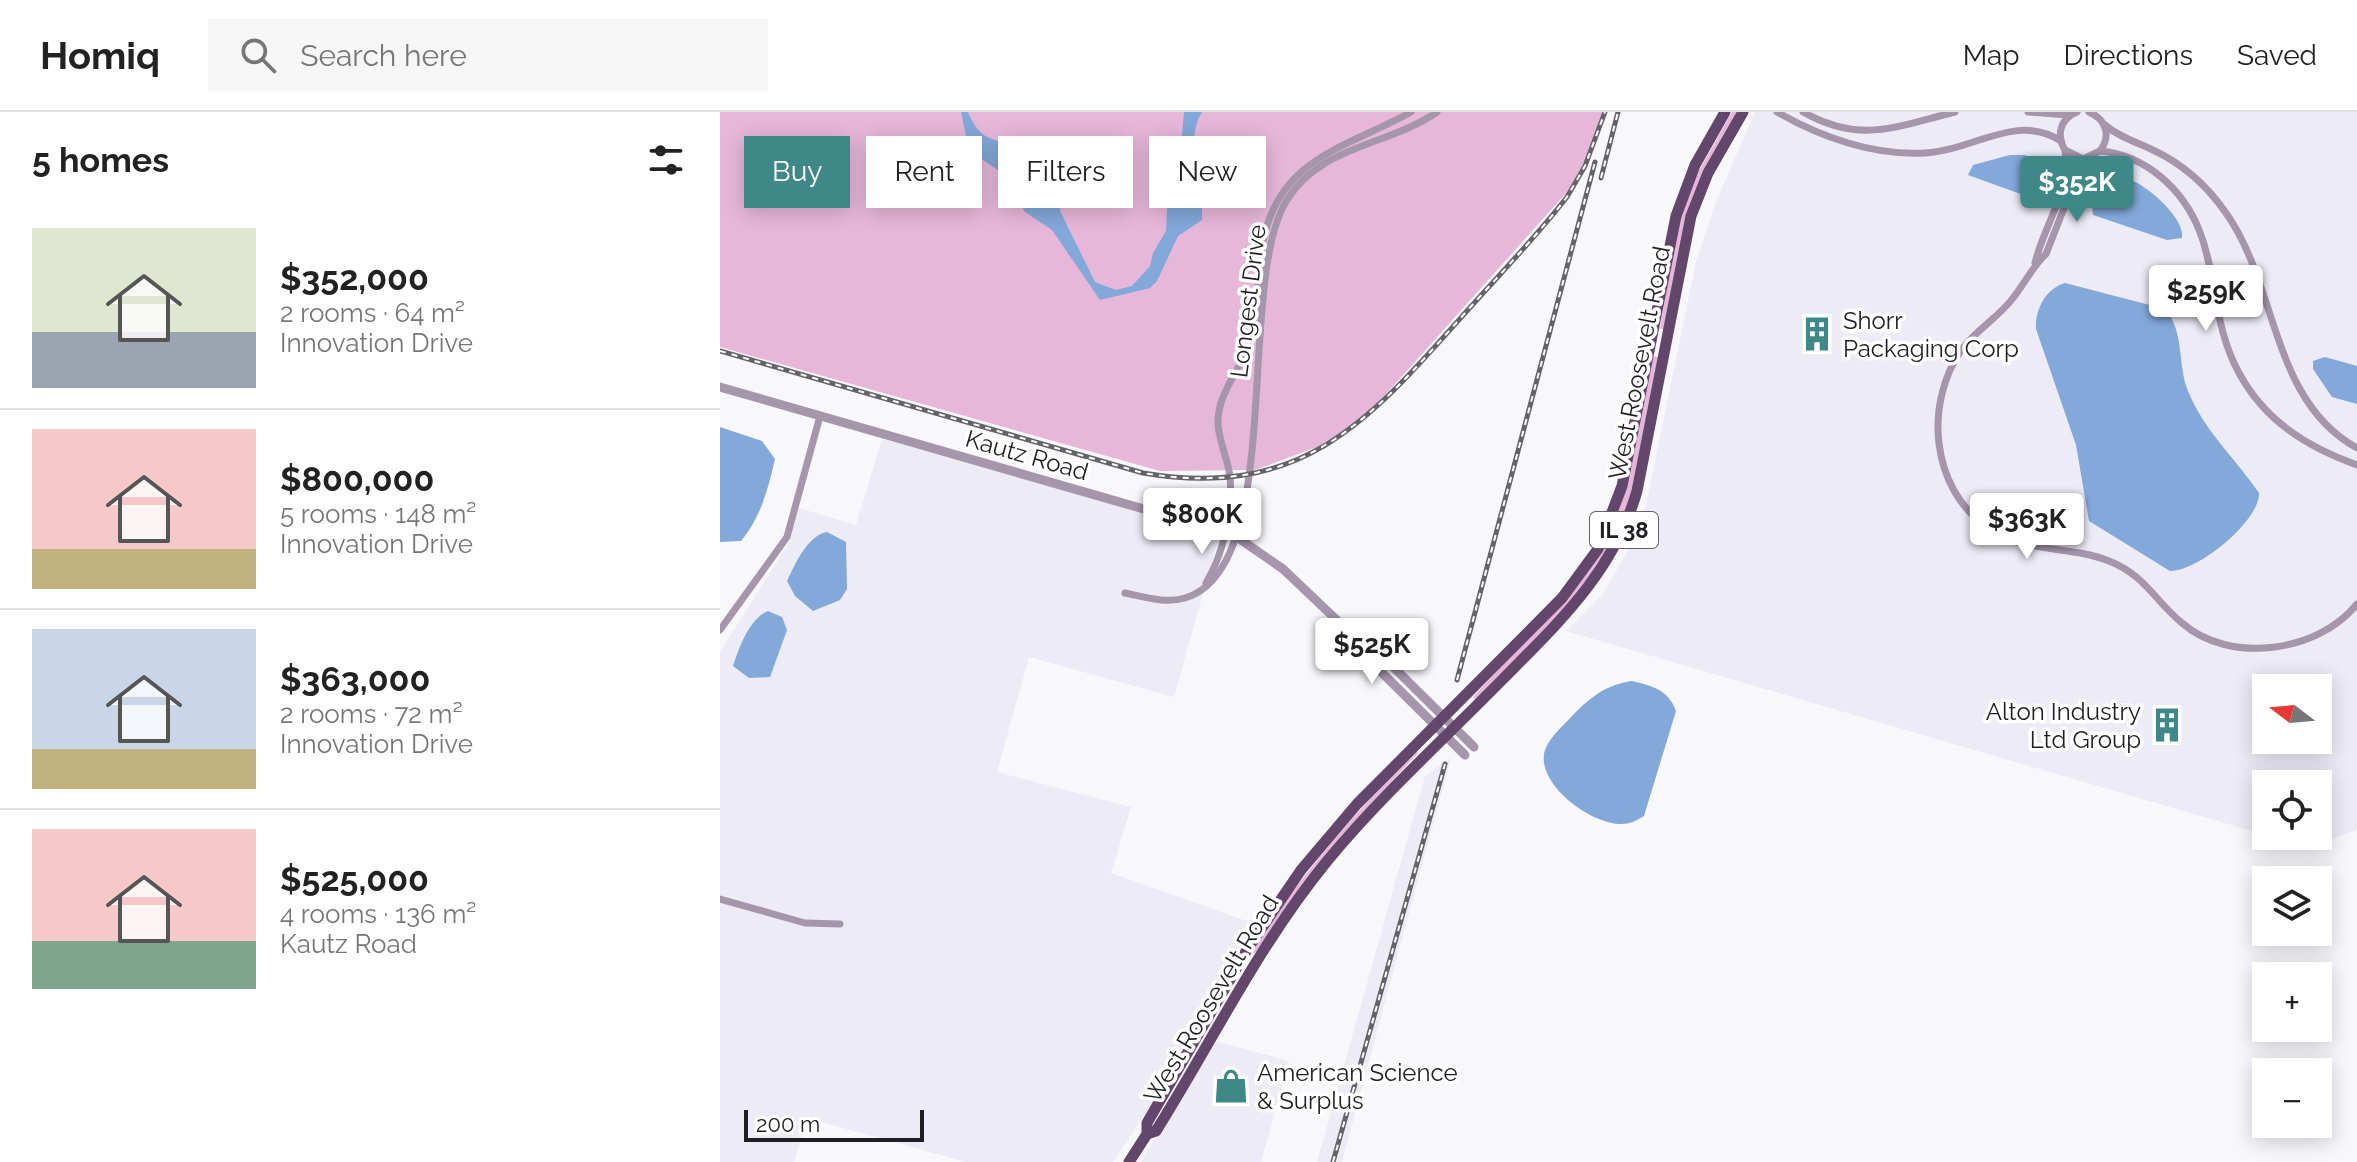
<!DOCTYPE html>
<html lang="en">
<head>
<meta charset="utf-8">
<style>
	:root { --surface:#fff; --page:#f6f6f6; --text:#222; --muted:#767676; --line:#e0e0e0; --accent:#3f8888 }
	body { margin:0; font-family:Raleway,sans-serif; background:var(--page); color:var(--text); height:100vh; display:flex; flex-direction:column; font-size:30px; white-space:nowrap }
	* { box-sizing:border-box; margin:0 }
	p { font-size:26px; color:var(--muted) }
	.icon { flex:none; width:44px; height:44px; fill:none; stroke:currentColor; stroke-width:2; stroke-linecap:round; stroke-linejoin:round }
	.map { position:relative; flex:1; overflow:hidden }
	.drawer { display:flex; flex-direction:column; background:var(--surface); width:720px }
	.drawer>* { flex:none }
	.banner { position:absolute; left:24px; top:24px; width:760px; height:72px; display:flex; gap:16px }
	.needle { width:52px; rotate:286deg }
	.controls { position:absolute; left:1532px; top:562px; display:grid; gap:16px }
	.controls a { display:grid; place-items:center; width:80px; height:80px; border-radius:0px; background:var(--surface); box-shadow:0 4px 20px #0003; font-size:40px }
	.scale { position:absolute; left:24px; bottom:20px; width:180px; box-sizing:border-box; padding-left:8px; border:4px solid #1f1e25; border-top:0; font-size:22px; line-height:28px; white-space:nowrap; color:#1f1e25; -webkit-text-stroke:6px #fff; paint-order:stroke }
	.price { position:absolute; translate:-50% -68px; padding:0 18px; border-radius:8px; background:#fff; color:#222; font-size:26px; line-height:52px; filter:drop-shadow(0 2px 4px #0008) }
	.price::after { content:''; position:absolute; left:50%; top:48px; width:24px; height:18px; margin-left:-12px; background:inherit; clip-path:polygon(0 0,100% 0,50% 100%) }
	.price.active { background:var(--accent); color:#fff }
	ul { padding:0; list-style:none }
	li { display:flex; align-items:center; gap:24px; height:200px; padding:0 32px }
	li+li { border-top:2px solid var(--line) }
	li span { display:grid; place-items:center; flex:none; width:224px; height:160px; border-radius:0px; color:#555 }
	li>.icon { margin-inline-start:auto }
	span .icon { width:96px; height:96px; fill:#fffc; stroke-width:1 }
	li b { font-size:34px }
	h2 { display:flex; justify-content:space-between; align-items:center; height:96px; padding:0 32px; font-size:34px }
	.chip { padding:0 28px; border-radius:0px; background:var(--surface); box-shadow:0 4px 20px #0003; font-size:28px; line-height:72px }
	.chip.active { background:var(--accent); color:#fff }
	header { display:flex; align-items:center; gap:48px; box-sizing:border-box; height:112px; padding:0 40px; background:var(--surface); border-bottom:2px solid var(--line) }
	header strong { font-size:38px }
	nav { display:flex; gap:44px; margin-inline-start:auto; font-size:28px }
	.search { width:560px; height:72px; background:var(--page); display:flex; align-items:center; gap:20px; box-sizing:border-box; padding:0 28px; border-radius:0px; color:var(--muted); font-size:30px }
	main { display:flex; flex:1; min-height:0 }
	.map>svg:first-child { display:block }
	.built { fill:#edebf6; fill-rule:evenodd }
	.green { fill:#e6b7d9 }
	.water { fill:#83a8da }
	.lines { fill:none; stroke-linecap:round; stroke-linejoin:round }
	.minor { stroke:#a696ac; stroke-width:7 }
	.tertiary { stroke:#a696ac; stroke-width:9 }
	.primary { stroke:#62466c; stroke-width:11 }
	.rail-casing { stroke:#646369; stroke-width:5 }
	.rail { stroke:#fff; stroke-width:2; stroke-dasharray:6; stroke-linecap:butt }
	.labels { text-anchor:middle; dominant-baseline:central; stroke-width:7; stroke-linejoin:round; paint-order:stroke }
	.shield { fill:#fff; stroke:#626266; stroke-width:2 }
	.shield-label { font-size:22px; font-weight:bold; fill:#1f1e25 }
	.street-label { font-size:24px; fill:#1f1e25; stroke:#fff }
	.poi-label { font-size:24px; fill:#1f1e25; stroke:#fff; text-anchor:start }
</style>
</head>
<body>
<header>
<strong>Homiq</strong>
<div class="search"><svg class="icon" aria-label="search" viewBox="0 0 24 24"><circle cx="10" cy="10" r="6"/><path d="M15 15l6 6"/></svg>Search here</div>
<nav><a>Map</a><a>Directions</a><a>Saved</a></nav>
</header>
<main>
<section class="drawer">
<h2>5 homes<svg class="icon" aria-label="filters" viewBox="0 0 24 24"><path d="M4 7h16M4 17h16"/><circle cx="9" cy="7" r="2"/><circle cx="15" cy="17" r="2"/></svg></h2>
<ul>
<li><span style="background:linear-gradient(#dfe7d0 65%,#9aa5b1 0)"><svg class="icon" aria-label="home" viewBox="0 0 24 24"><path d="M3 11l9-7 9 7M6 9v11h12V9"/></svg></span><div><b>$352,000</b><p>2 rooms · 64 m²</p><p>Innovation Drive</p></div></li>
<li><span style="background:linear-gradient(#f6c9c9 75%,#c2b280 0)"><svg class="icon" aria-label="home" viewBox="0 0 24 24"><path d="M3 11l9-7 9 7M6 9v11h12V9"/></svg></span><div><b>$800,000</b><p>5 rooms · 148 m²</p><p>Innovation Drive</p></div></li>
<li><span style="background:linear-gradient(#c9d6e8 75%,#c2b280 0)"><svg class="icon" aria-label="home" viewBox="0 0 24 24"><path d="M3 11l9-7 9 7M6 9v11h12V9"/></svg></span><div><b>$363,000</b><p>2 rooms · 72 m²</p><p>Innovation Drive</p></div></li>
<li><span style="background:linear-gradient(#f6c9c9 70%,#7fa58c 0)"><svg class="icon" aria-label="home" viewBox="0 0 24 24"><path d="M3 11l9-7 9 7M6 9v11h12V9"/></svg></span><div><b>$525,000</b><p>4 rooms · 136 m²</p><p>Kautz Road</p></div></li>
</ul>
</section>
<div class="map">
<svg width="1637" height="1050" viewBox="0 0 1637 1050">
	<rect width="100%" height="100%" fill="#f8f7fc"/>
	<!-- built -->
	<g class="built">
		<path d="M1035 0H1637V718L1587 735 1550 724H1598V672H1546V723L846 519 883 482 907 440 926 393 976 150 995 92ZM1546 576H1598V628H1546Z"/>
		<polygon points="162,327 500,421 454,585 309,545 277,660 411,695 391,761 538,813 456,955 393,1050 246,1050 87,1006 74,1050 0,1050 0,540 70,429 79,396 136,413"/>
		<polygon points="731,646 622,1050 597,1050 705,664"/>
		<polygon points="495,929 569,949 541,1050 421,1050"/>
	</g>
	<!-- green -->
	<g class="green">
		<polygon points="0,0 883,0 866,47 847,80 667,281 634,312 597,335 535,358 440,359 0,235"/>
		<polygon points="1012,0 1018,0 985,58 944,217 940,217 957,114 972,71"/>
		<path d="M932 244 938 245C927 303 922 366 899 419 869 486 806 537 756 588L753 585 850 482 888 426 906 376Z"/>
		<path d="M696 639 698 641 622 723 535 841 531 839C579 765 634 702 696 639Z"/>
	</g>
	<!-- water -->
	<g class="water">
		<path d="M241 0H248C268 51 305 14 334 40L332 59 341 88 340 99 375 170 396 178 412 174 430 154 433 141 446 119 447 97 457 79 464 0H482C467 25 476 54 489 77L482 95V108L458 124 437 169 430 176 380 188 332 118 305 100 282 61 249 38Z"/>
		<polygon points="1290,43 1305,43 1321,52 1314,79 1306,84 1248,63 1253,53"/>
		<path d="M1394 67C1400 67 1407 67 1413 69 1430 76 1465 107 1462 126L1447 128 1373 103C1370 89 1379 71 1394 67Z"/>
		<path d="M1345 171 1445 197C1465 220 1457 252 1468 279 1484 319 1516 347 1539 381 1540 409 1477 460 1450 459L1369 409 1356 333 1316 217C1315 198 1325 177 1345 171Z"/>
		<polygon points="1605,245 1637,254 1637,292 1612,285 1593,257 1593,249"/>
		<path d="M0 315 42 329 55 347C48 377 41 405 21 429L0 430Z"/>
		<path d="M107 420 126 430 127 477 120 488 93 499 75 484 67 469C75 452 88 423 107 420Z"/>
		<path d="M48 499 62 505 67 518 50 565 29 566 13 554C19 536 29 507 48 499Z"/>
		<path d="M912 569C932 574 948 577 956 599L924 704C916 709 910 712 901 712 871 712 819 674 824 642 827 627 844 613 854 602 872 584 886 573 912 569Z"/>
	</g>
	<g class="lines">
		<!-- minor -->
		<g class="minor">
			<path d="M1057 0C1100 25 1154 44 1205 41 1252 39 1297 0 1341 29"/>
			<path d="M1083 0C1141 33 1177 14 1235 0"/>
			<polyline points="1308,0 1348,3"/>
			<path d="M1357 0C1340 7 1336 23 1345 38L1363 47 1380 39C1391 24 1387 8 1369 0"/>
			<path d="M1385 13C1399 25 1416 30 1433 38 1463 52 1488 75 1506 101 1558 174 1551 289 1637 336"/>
			<path d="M1380 39C1404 41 1423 50 1441 65 1506 120 1482 194 1519 261 1545 309 1587 335 1637 353"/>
			<path d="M1367 46 1357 63 1326 142C1312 155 1305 171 1293 186 1279 205 1256 218 1242 237 1204 291 1210 376 1268 416 1305 442 1350 433 1389 449 1425 463 1435 489 1462 511 1510 553 1599 540 1637 492"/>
			<path d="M1315 151C1324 113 1351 79 1345 38"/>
			<path d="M486 471C503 443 513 399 510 365 508 347 499 330 498 312 497 279 523 257 530 227 539 196 537 162 543 130 559 45 627 36 691 0"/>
			<path d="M405 481C425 485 445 492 465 486 567 456 515 170 567 88 601 33 668 34 717 0"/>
			<polyline points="0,518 67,425 100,304"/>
			<polyline points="0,787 85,811 120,812"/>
		</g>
		<!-- tertiary -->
		<g class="tertiary">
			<polyline points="0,275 514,423 563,457 622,513 636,518 754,635"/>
			<polyline points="622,513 627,526 745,643"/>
		</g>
		<!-- primary -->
		<g class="primary">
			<path d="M427 1022 436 1019C493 928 539 832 608 748 661 684 723 628 781 569 838 511 894 460 917 379L971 104 988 61 1023 0"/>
			<polyline points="409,1050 427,1022 427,1011 528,836 581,758 637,692 842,486 878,437 902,374 956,104 975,53 1005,0"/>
		</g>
		<!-- rail casing -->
		<g class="rail-casing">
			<g id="rail">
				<polyline points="881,66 898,0"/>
				<path d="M0 239 423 361C583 388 650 308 746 200 780 162 816 125 847 85L865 54 885 0"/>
				<polyline points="737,568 875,50"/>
				<polyline points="613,1050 725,652"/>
			</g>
		</g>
		<!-- rail -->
		<use href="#rail" class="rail"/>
	</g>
	<!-- icons -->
	<defs>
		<g id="building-bare" transform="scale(2.76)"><path d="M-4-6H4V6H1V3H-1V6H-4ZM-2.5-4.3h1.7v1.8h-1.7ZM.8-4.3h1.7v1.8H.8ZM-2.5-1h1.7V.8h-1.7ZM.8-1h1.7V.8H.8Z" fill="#3f8888" stroke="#fff" stroke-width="2.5" paint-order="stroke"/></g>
		<g id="shop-bare" transform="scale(2.76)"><path d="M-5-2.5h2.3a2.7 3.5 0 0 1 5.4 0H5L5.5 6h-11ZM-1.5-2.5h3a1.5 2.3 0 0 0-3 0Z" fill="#3f8888" stroke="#fff" stroke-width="2.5" paint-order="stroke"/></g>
	</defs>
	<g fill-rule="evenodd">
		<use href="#building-bare" x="1097" y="222"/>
		<use href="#building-bare" x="1447" y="613"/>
		<use href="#shop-bare" x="511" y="974"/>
	</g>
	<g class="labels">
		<!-- shield labels -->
		<rect class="shield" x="870" y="400" width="68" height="36" rx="6"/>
		<g class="shield-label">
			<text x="904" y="418">IL 38</text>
		</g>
		<!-- street labels -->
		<g class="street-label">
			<text transform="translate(528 189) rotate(-83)">Longest Drive</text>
			<text transform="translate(919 251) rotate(-79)">West Roosevelt Road</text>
			<text transform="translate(307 343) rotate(16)">Kautz Road</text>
			<text transform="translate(491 887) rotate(-59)">West Roosevelt Road</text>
		</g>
		<!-- poi labels -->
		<g class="poi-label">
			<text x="1123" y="208">Shorr<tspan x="1123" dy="28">Packaging Corp</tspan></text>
			<text x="1421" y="599" text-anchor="end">Alton Industry<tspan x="1421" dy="28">Ltd Group</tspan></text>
			<text x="537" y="960">American Science<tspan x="537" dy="28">&amp; Surplus</tspan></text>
		</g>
	</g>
</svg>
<div class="controls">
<a><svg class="needle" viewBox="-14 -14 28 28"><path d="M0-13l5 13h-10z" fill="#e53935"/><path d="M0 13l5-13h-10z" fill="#767676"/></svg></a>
<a><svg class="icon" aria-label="locate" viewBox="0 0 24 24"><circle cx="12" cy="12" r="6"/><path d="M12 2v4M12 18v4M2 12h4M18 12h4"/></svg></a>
<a><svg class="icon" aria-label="layers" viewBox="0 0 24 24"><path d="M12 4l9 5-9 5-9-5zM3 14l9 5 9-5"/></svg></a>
<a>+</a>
<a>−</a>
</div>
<div class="scale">200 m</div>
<b class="price active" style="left:1357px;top:112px">$352K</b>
<b class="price" style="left:1486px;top:221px">$259K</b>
<b class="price" style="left:482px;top:444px">$800K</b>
<b class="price" style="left:1307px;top:449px">$363K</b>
<b class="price" style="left:652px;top:574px">$525K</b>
<div class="banner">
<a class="chip active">Buy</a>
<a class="chip">Rent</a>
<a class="chip">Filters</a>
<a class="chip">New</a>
</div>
</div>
</main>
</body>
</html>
